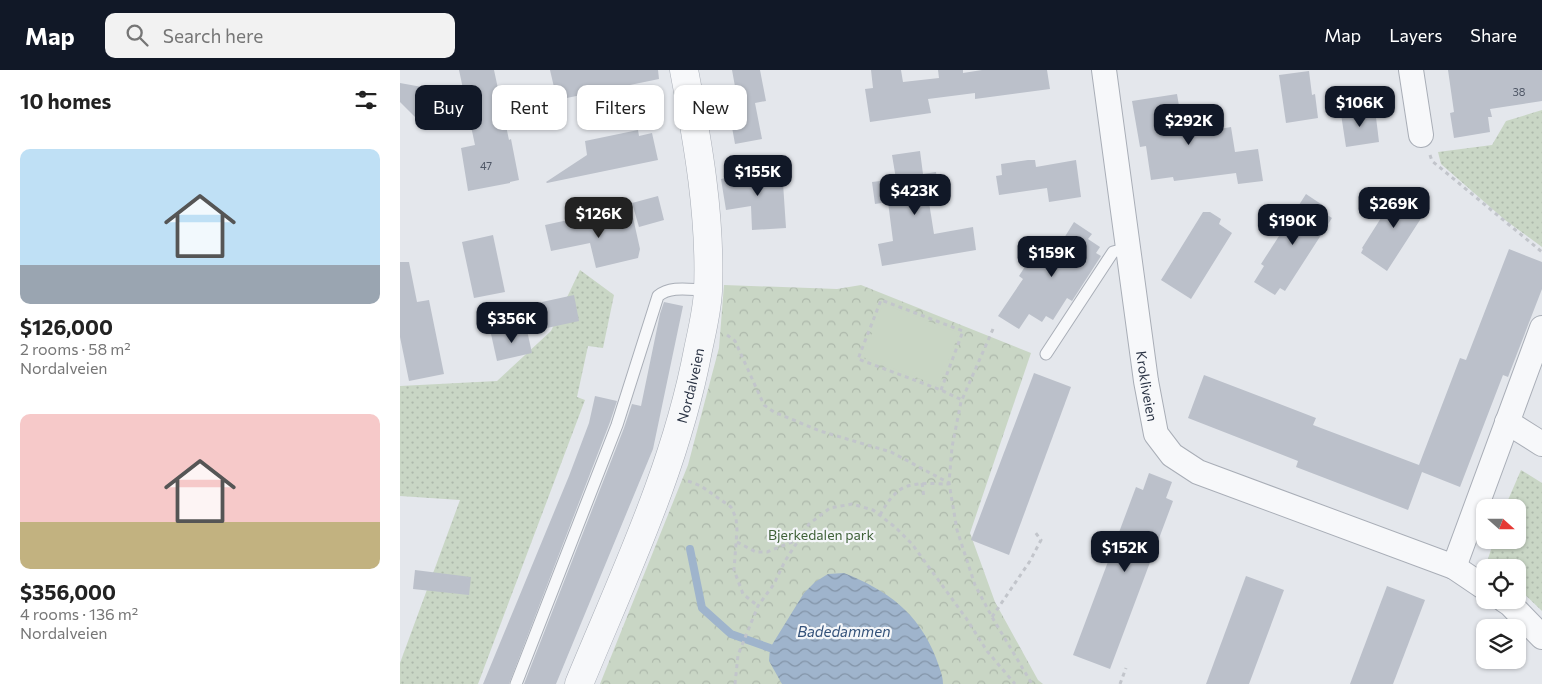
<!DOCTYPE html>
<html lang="en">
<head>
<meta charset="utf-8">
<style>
	:root { --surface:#fff; --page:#f2f2f2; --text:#222; --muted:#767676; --accent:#111827 }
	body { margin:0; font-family:Commissioner,sans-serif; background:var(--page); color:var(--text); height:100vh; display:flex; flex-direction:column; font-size:19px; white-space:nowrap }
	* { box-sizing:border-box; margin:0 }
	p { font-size:16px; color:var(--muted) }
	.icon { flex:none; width:28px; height:28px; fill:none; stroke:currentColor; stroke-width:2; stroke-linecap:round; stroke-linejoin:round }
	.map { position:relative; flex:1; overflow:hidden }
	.drawer { display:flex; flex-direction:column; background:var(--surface); width:400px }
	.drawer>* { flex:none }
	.guide { position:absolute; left:15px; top:15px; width:475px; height:45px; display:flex; gap:10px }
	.needle { width:32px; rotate:111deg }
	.controls { position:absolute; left:1076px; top:429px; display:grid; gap:10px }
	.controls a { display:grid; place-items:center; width:50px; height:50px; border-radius:10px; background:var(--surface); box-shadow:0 1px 4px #0004; font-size:25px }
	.price { position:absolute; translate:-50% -42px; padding:0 11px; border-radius:10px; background:var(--accent); color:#fff; font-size:16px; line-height:32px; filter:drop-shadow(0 1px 2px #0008) }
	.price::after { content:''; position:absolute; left:50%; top:30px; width:15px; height:11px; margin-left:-8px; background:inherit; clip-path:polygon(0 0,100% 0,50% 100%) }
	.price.on { background:#222; color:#fff }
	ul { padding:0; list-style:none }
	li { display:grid; align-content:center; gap:10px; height:265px; padding:0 20px }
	li span { display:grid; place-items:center; height:155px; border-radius:10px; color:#555 }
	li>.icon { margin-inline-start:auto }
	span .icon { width:90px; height:90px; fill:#fffc; stroke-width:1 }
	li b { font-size:21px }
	h2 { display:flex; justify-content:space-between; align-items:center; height:60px; padding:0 20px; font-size:21px }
	.chip { padding:0 18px; border-radius:10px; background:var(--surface); box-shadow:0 1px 4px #0004; font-size:18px; line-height:45px }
	.chip.on { background:var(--accent); color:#fff }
	header { display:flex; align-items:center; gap:30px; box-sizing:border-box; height:70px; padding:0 25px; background:var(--accent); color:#fff }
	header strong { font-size:24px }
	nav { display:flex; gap:28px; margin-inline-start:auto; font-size:18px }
	.search { width:350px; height:45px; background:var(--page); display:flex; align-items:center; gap:12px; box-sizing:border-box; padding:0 18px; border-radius:10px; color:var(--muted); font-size:19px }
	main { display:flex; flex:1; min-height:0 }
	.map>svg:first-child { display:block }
	.grass { fill:url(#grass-dots) }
	.park { fill:url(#park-crowns) }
	.garden { fill:#c9d6c5 }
	.water { fill:url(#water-waves) }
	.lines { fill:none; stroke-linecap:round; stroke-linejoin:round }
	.stream { stroke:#9fb4cc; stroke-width:8 }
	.building { fill:#bbc0ca }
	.service-casing { stroke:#a9aeb7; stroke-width:13 }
	.minor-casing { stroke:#a9aeb7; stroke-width:26 }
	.tertiary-casing { stroke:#a9aeb7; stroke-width:29 }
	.path { stroke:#c2c5cb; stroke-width:3; stroke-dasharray:4 4; stroke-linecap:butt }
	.service { stroke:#f7f8fa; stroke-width:11 }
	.minor { stroke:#f7f8fa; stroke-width:24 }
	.tertiary { stroke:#f7f8fa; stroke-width:28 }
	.labels { text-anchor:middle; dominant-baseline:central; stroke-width:4.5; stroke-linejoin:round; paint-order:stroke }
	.number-label { font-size:11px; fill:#4f5766 }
	.street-label { font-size:14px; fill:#2b3445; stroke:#f4f6f9 }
	.park-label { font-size:14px; fill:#3f6138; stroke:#f4f6f9 }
	.water-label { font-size:15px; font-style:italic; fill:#34527a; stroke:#f4f6f9 }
</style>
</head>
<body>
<header>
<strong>Map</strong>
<div class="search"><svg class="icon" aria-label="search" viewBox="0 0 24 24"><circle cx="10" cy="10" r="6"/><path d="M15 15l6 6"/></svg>Search here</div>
<nav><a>Map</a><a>Layers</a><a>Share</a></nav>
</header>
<main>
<section class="drawer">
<h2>10 homes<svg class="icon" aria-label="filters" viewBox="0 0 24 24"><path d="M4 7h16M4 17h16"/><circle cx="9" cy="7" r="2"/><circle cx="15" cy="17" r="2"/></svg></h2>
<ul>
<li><span style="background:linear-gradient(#bfe0f5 75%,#9aa5b1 0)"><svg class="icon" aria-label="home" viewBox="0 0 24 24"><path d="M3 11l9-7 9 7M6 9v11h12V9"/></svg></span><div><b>$126,000</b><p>2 rooms · 58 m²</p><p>Nordalveien</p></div></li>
<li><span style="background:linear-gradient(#f6c9c9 70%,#c2b280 0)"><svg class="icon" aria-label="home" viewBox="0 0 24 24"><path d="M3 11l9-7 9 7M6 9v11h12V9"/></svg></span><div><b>$356,000</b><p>4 rooms · 136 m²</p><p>Nordalveien</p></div></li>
</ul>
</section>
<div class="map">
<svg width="1142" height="614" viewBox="0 0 1142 614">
	<defs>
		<pattern id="grass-dots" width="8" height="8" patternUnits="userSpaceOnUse" patternTransform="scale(1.25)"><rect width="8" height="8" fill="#c9d6c5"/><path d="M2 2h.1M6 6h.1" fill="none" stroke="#adb8ab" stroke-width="1.8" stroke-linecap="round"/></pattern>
		<pattern id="park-crowns" width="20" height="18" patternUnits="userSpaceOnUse" patternTransform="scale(1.25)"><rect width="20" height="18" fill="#c9d6c5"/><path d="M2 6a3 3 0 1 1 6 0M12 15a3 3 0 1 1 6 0" fill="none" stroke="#adb8ab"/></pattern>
		<pattern id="water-waves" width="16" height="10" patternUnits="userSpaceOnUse" patternTransform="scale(1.25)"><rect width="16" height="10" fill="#9fb4cc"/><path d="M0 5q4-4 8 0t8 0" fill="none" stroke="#8293a7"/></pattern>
	</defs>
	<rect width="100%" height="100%" fill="#e4e7ec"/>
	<!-- grass -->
	<g class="grass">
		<polygon points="1142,40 1142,177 1105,150 1041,94 1038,82 1092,75 1106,51"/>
		<polygon points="180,200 214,225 203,278 188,276 177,327 185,330 78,614 0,614 0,593 60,430 0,426 0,316 97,311 151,261"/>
		<polygon points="1121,400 1142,413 1142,541 1118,518 1118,498 1089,497 1086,489 1088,489 1094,470 1118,470 1118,438 1105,437"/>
	</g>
	<!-- park -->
	<polygon class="park" points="324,215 437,219 461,215 631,283 570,463 595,532 638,610 643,614 200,614 288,395 319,278"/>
	<!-- garden -->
	<polygon class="garden" points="483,234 559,263 539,316 463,287"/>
	<!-- water -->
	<path class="water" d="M444 503C487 520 519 543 536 588 539 597 543 605 543 614H382L369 591 370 578 404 523 415 512 428 504Z"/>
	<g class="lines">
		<!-- stream -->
		<polyline class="stream" points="290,479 302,538 331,564 370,578"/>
	</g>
	<!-- building -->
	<g class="building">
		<polygon points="59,0 94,0 109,70 111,69 119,110 110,112 110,113 68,121 61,78 75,75"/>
		<polygon points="150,0 258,0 259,9 157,30"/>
		<polygon points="332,0 360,0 366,31 355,33 362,69 335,74 328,35 338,33"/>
		<polygon points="471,0 501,0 503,12 539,8 538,0 563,0 563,3 582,0 647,0 650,19 575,29 575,23 528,29 531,43 470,52 465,19 473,18"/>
		<polygon points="1048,0 1142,0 1142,31 1090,39 1092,47 1088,47 1090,62 1054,68 1050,43 1054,42"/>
		<polygon points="909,1 912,25 915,24 918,48 886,53 879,5"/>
		<polygon points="0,13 33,19 26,58 0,32"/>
		<polygon points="777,24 784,65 831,57 835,82 858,79 863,111 838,114 836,103 774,111 773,107 751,110 746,76 740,77 732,31"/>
		<polygon points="975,39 979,72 946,77 941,44"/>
		<polygon points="238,60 239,66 252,63 258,90 147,113 146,112 187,85 185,71"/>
		<polygon points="520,81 523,104 536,102 539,124 528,126 534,164 573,157 576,180 482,196 478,174 493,171 488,132 475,134 472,112 496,109 492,85"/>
		<polygon points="628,90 635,90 636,97 676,90 681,127 649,132 647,118 599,125 596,106 602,105 601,94"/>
		<polygon points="382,98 386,158 352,160 351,136 326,140 321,109 360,99"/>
		<polygon points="1000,118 1029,136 987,201 961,183 963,179 962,178"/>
		<polygon points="906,124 921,134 918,139 932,148 885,221 880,218 875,225 854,212 864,196 861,194"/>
		<polygon points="258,126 264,150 239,157 232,133"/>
		<polygon points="803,142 810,142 821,149 819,154 832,163 791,229 761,210"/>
		<polygon points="232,143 240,179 238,188 196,198 190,173 151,181 145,155 168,150 170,157"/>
		<polygon points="674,152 692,164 688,169 700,177 696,183 701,186 672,231 667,228 653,250 646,246 642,252 629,244 619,259 598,246 623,209 619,206 638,176 657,188 656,181"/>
		<polygon points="93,165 105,222 74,228 62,172"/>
		<polygon points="1109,179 1142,192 1142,219 1108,307 1103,305 1060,417 1022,402 1008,440 896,397 898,391 788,348 804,305 916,348 913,355 1019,395 1060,288 1066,290"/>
		<polygon points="0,192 9,192 17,232 29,230 44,304 9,311 0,267"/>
		<polygon points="174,225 179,251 147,258 142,232"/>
		<polygon points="264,232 283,236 253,379 156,614 124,614 224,358 232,334 241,336 260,244"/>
		<polygon points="126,256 132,283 97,291 91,264"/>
		<polygon points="634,303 671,317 609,485 571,470"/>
		<polygon points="195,326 217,331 210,352 109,614 83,614 169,406 189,353"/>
		<polygon points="749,403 772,412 766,428 773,431 710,599 673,585 736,417 743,420"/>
		<polygon points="15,500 71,507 69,525 13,519"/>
		<polygon points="846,506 884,520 849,614 806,614"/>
		<polygon points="987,516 1025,530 993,614 950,614"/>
	</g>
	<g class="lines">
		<!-- service casing -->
		<g class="service-casing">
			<g id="service">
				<polyline points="646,284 713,182 728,178"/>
				<path d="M116 614 217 355 258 226C271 215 291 220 308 220"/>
			</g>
		</g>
		<!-- minor casing -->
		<g class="minor-casing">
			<g id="minor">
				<path id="s1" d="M704 0 746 311 756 364 772 385 798 402 1054 497 1085 518"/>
				<polyline points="1011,0 1021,65"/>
				<polyline points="1107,352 1142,374"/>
				<polyline points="1054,497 1142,258"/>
				<polyline points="1104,530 1110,534 1142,567"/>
			</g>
		</g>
		<!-- tertiary casing -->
		<g class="tertiary-casing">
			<g id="tertiary">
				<path id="s2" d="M179 614C224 505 276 397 298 280 302 261 307 241 308 221 311 147 298 73 284 0"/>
			</g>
		</g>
		<!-- path -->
		<g class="path">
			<polyline points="1030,85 1032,91 1142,182"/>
			<polyline points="593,259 561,332 552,377 549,413 557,460 575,515 592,547 632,614"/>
			<polyline points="327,265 335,271 364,335 374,342 420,361 491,382 549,413"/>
			<polyline points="541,320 563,261 481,230 458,289 541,320 562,330"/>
			<polyline points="288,411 301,416 331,437 336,448 337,460 334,500 343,524 358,536"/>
			<polyline points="522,413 524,428"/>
			<path d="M480 445C484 438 488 431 494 425 506 410 531 414 548 414"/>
			<polyline points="337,472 356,482 367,482 397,470"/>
			<polyline points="592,547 630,491 641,470 635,462"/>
			<polyline points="335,614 338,585 358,536 374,514 385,491 409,454 430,438 452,434 473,440 495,457 512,474 566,548 587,581 615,614"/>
			<polyline points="720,614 726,598"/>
		</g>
		<!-- service -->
		<use href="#service" class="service"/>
		<!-- minor -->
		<use href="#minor" class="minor"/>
		<!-- tertiary -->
		<use href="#tertiary" class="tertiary"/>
	</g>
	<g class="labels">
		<!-- number labels -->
		<g class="number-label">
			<text x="1119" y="21">38</text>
			<text x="86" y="95">47</text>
		</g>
		<!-- street labels -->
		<g class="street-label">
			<text stroke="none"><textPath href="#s2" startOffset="319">Nordalveien</textPath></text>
			<text stroke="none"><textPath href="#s1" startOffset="319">Krokliveien</textPath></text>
		</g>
		<!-- park labels -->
		<g class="park-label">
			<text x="421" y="464">Bjerkedalen park</text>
		</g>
		<!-- water labels -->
		<g class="water-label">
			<text x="444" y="561">Badedammen</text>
		</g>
	</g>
</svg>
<div class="controls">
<a><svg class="needle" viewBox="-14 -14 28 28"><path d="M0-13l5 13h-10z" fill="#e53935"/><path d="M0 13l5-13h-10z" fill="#767676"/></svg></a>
<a><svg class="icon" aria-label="locate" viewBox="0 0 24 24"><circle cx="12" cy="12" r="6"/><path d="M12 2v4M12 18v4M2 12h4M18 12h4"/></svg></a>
<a><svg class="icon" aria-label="layers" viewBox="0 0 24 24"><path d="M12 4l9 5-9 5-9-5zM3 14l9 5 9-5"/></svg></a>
</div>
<b class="price" style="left:960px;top:58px">$106K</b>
<b class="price" style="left:789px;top:76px">$292K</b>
<b class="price" style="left:358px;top:127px">$155K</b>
<b class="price" style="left:515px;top:146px">$423K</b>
<b class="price" style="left:994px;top:159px">$269K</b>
<b class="price on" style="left:199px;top:169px">$126K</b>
<b class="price" style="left:893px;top:176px">$190K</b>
<b class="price" style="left:652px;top:208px">$159K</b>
<b class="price" style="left:112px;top:274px">$356K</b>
<b class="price" style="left:725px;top:503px">$152K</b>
<div class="guide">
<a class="chip on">Buy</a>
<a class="chip">Rent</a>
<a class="chip">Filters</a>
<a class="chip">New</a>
</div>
</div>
</main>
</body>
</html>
